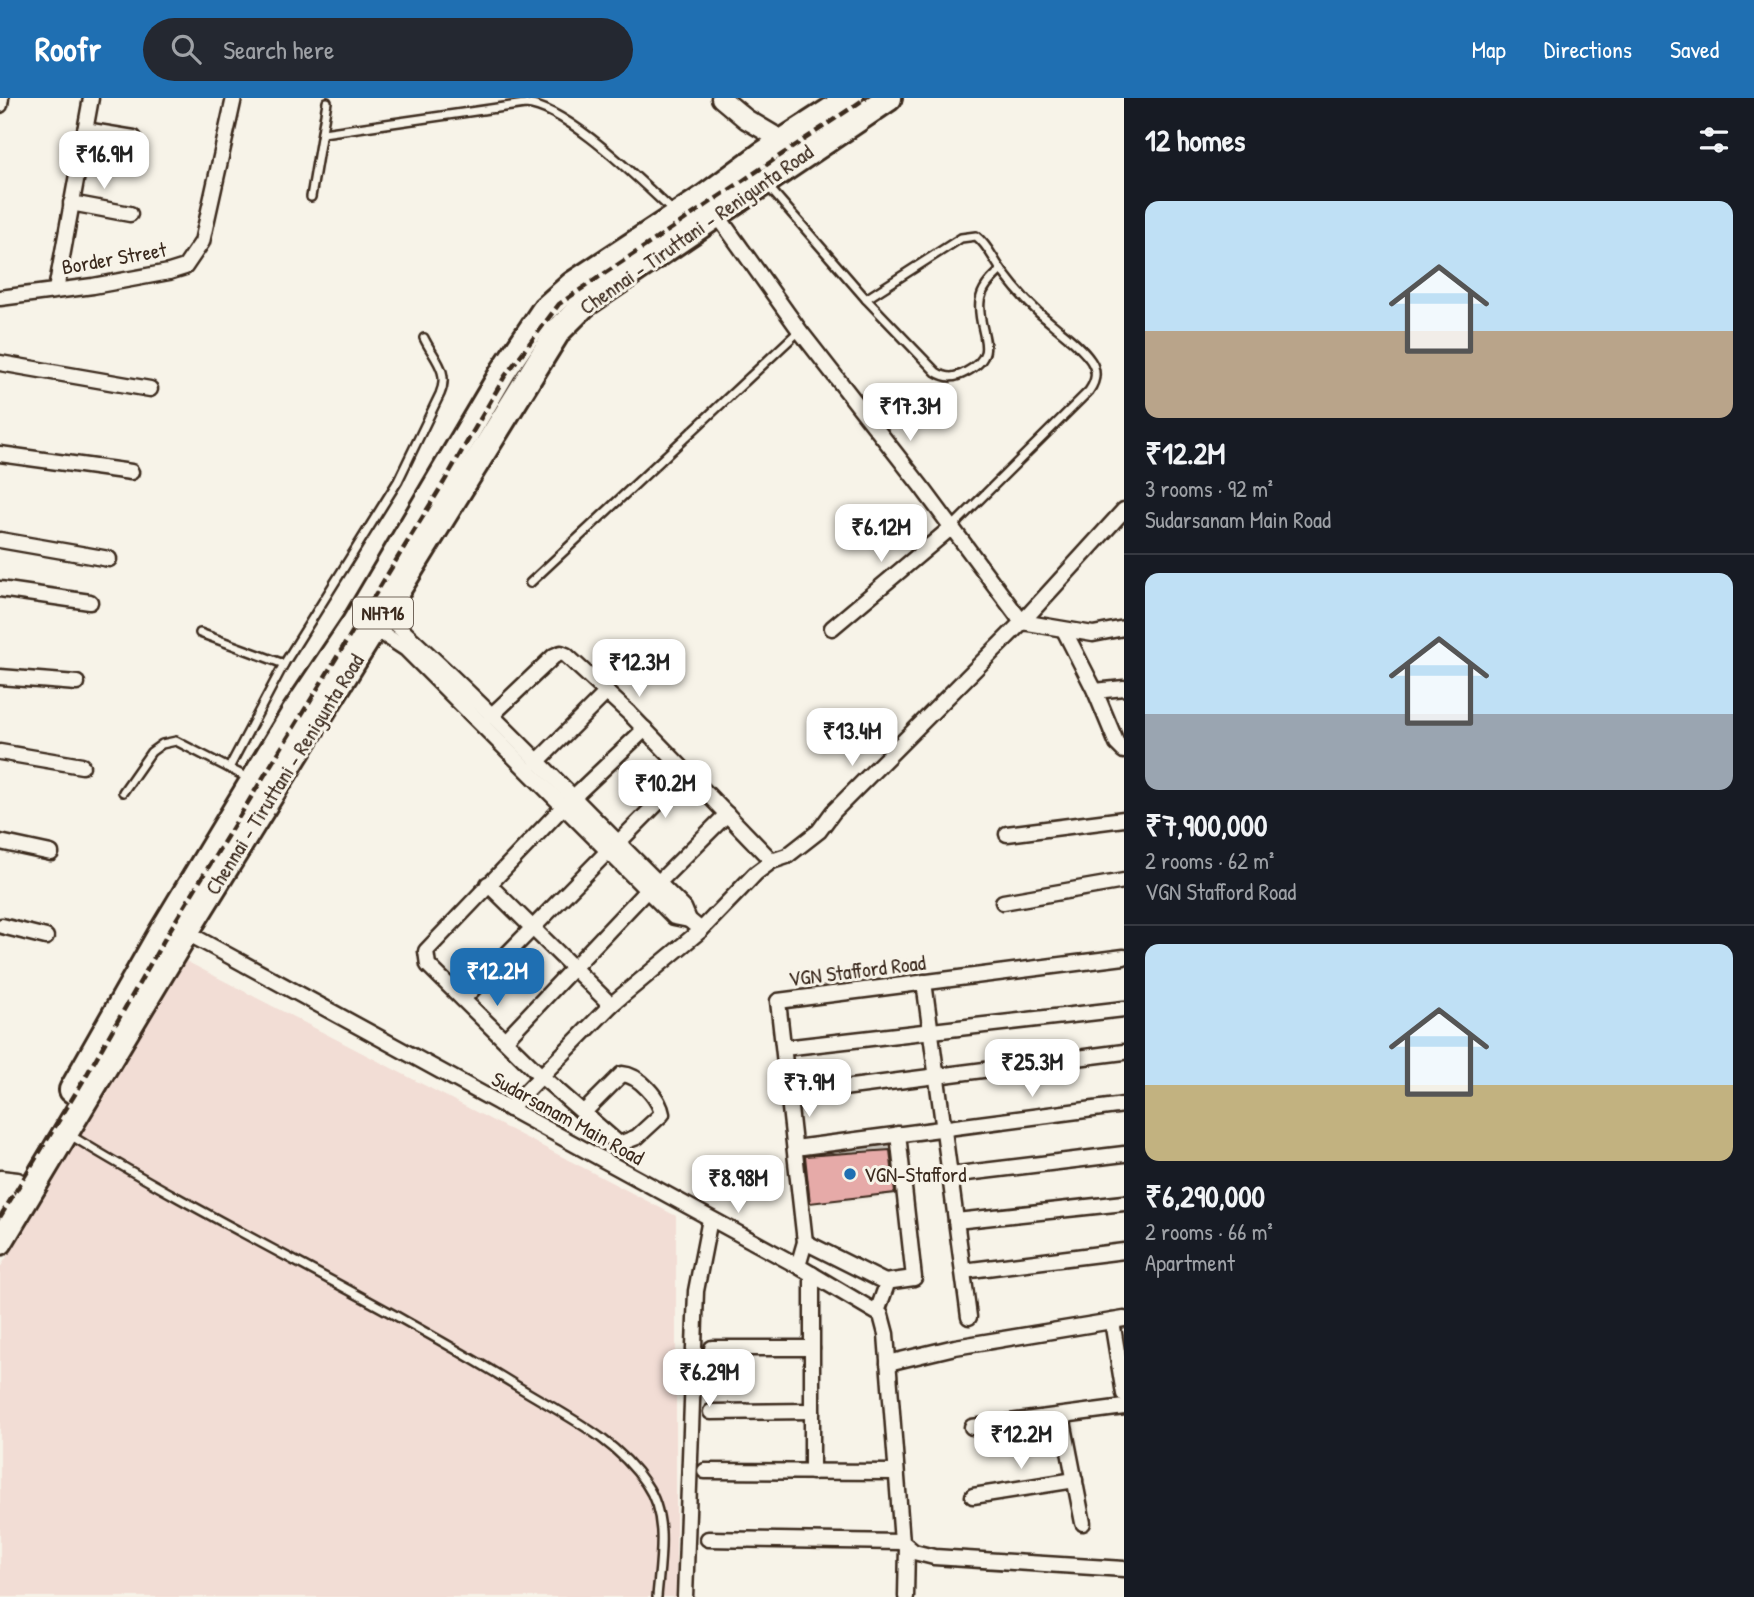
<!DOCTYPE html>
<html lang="en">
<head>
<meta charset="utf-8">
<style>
	:root { --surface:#171b24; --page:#242831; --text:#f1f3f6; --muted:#9ea1a6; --line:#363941; --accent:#1f6fb2 }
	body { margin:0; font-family:"Patrick Hand",sans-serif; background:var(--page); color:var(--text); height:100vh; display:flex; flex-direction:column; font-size:26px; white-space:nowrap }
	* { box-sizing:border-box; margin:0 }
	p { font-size:23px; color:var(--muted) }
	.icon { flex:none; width:38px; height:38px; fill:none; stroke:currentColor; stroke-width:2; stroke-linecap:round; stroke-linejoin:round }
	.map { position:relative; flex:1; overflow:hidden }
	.sheet { display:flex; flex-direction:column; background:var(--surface); width:630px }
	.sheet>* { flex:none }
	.price { position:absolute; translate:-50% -60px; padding:0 16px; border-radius:14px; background:#fff; color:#222; font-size:23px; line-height:46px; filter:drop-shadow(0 2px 4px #0008) }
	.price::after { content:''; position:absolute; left:50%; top:42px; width:21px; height:16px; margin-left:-10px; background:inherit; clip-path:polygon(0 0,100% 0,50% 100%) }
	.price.selected { background:var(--accent); color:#fff }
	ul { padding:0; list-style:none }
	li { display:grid; align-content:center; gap:14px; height:371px; padding:0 21px }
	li+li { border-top:2px solid var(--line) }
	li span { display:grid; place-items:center; height:217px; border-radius:14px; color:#555 }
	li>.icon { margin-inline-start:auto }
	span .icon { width:126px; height:126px; fill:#fffc; stroke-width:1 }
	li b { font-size:30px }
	h2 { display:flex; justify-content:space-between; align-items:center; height:84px; padding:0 21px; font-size:30px }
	header { display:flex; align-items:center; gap:42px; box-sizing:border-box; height:98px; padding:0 35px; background:var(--accent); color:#fff }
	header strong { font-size:33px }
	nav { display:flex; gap:38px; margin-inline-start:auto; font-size:24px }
	.search { width:490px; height:63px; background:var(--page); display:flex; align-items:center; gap:18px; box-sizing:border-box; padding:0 24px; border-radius:38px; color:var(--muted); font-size:26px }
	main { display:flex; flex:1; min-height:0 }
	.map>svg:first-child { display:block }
	.built { fill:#f2ddd5 }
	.building { fill:#e6aaa8; stroke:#3b2a1e; stroke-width:2; filter:url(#shadow) }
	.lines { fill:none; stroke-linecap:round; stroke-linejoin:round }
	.service-casing { stroke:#3b2a1e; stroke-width:12 }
	.minor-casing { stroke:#3b2a1e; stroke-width:19 }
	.tertiary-casing { stroke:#3b2a1e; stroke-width:23 }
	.trunk-casing { stroke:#3b2a1e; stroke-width:30 }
	.service { stroke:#f7f3e8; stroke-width:7 }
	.minor { stroke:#f7f3e8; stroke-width:14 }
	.tertiary { stroke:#f7f3e8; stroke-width:18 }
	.trunk { stroke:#f7f3e8; stroke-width:24 }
	.rail { stroke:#3b2a1e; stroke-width:4.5; stroke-dasharray:10 5; stroke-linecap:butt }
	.poi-dot { fill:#1f6fb2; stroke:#f7f3e8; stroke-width:2.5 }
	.labels { text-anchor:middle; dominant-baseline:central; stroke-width:6; stroke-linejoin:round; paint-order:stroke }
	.shield { fill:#f7f3e8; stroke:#73665b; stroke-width:2 }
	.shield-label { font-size:19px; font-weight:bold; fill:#3b2a1e }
	.street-label { font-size:21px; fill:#3b2a1e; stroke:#f7f3e8 }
	.poi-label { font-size:21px; fill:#3b2a1e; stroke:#f7f3e8; text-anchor:start }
</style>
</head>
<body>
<header>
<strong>Roofr</strong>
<div class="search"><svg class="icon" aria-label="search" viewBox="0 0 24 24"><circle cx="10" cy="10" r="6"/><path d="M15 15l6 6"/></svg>Search here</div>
<nav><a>Map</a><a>Directions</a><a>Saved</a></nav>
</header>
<main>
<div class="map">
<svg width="1124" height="1499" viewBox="0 0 1124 1499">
	<defs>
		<filter id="shadow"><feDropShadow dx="4" dy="-4" stdDeviation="3.5" flood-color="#0004"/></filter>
	</defs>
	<rect width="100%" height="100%" fill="#f7f3e8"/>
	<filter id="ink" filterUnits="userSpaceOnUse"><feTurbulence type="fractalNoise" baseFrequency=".0143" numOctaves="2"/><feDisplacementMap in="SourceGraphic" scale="14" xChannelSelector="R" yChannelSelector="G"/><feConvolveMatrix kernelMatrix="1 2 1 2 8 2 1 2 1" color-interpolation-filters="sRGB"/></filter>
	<g filter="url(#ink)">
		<!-- built -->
		<polygon class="built" points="184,862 676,1118 676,1499 0,1499 0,1170"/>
		<!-- building -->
		<polygon class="building" points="890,1052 895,1095 810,1105 805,1058"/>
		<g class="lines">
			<!-- service casing -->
			<g class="service-casing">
				<g id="service">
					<path d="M323 35 525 6C566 8 641 84 673 113"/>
					<path d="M767 87 866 201 936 274C947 281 955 280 966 274 1003 255 976 234 980 203 982 189 992 181 1001 172"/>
					<polyline points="311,99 327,4"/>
					<path d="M866 201 961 140 976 138C988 147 993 161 1002 173 1016 192 1032 210 1051 225 1064 236 1081 248 1091 263 1098 274 1096 283 1089 293L952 429"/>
					<polyline points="530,485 799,233"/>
					<polyline points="200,535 284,566"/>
					<path d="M229 670 284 566 398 383 440 296C450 273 434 261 424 240"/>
					<polyline points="123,694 151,654 162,646 176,643 250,681"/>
					<path d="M70 1037C215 1126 371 1198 517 1288 562 1316 616 1340 646 1386 669 1419 660 1462 657 1499"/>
				</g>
			</g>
			<!-- minor casing -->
			<g class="minor-casing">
				<g id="minor">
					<polyline points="0,7 1,0"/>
					<polyline points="85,32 134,40"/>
					<polyline points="71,105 130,116"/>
					<polyline points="713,111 800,233 924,392 1022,524 1124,412"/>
					<polyline points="56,192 91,0"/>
					<polyline points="0,200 93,188 169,174 185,169 202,144 234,0"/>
					<polyline points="0,265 150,291"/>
					<polyline points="0,356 131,374"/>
					<polyline points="0,442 109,461"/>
					<polyline points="0,491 90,504"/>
					<path d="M383 515C488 608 583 712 684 810L689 822 701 832"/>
					<polyline points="374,530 406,551 674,819 689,822"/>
					<polyline points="832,530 952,429"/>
					<polyline points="1064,532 1095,593 1117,646 1124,653"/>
					<polyline points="0,579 77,585"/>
					<polyline points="1095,593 1124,590"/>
					<polyline points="491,618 554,558 561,555 566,557 629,615 772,763"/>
					<polyline points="0,654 82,668"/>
					<polyline points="537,664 607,594"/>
					<polyline points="1007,736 1124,721"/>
					<polyline points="0,744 51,755"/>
					<polyline points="618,745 687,675"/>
					<polyline points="658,785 727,716"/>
					<polyline points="488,786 611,907"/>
					<polyline points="1003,804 1124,783"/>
					<polyline points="2,828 46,839"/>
					<polyline points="180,831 798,1168 881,1217 886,1236 902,1444 914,1454 934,1459 1124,1471"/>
					<polyline points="924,884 969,1219"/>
					<polyline points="463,901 608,753"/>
					<polyline points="505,942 647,792"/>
					<polyline points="784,950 1124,911"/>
					<polyline points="789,997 1124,954"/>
					<polyline points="509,1011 611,907 701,832 756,775 772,763 787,758 819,733 833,714 1022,524 1093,536 1124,530"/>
					<path d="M583 1015 622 976C639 977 659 1000 662 1016L637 1039 619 1046 540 977 435 874 428 867 426 853 563 709 645 631"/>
					<polyline points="795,1050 1124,1007"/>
					<polyline points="950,1077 1124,1056"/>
					<polyline points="956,1123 1124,1105"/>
					<polyline points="805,1144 885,1184 886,1189 877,1214"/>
					<polyline points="798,1168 805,1144 778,903 1124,859"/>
					<polyline points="963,1173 1124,1153"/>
					<polyline points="885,1184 914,1180 898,1036"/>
					<polyline points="1112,1223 1124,1296"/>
					<polyline points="712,1250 812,1250"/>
					<polyline points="888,1265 955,1249 1124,1221"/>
					<polyline points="711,1314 812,1313"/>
					<polyline points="1062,1318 1083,1425"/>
					<polyline points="972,1329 1124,1309"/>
					<polyline points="705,1373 896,1374"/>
					<polyline points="812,1374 812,1176"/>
					<polyline points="973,1398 1075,1382"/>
					<polyline points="708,1441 902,1444"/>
					<polyline points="685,1499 696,1193 710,1121"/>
					<polyline points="906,1499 907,1448"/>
				</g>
			</g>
			<!-- tertiary casing -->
			<g class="tertiary-casing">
				<g id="tertiary">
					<polyline points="721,0 746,21 783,43 788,50"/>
					<polyline points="0,1082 17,1084 32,1092"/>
				</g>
			</g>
			<!-- trunk casing -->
			<g class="trunk-casing">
				<g id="trunk">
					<polyline points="72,992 160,837 294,615 354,526 504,272 545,211 573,186 705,99 763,56 850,0"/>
					<polyline points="0,1093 5,1106"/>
					<polyline points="0,1144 186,834 558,233 585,206 889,0"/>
				</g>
			</g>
			<!-- service -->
			<use href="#service" class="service"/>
			<!-- minor -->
			<use href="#minor" class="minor"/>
			<!-- tertiary -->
			<use href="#tertiary" class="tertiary"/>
			<!-- trunk -->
			<use href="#trunk" class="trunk"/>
			<!-- rail -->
			<polyline class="rail" points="0,1119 83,983 168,835 444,384 505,278 559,206 866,0"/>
		</g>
	</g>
	<!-- markers -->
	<circle class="poi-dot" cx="850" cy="1076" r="7"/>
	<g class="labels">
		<!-- shield labels -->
		<rect class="shield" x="353" y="499.5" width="60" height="31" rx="5"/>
		<g class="shield-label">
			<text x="383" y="515">NH716</text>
		</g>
		<!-- street labels -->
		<g class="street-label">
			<text transform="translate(696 131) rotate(-35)">Chennai - Tiruttani - Renigunta Road</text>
			<text transform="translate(114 160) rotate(-10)">Border Street</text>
			<text transform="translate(284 676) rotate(-58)">Chennai - Tiruttani - Renigunta Road</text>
			<text transform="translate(857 872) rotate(-7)">VGN Stafford Road</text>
			<text transform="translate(568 1020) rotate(29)">Sudarsanam Main Road</text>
		</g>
		<!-- poi labels -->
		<g class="poi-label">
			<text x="864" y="1076">VGN-Stafford</text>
		</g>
	</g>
</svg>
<b class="price" style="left:104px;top:93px">₹16.9M</b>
<b class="price" style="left:910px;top:345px">₹17.3M</b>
<b class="price" style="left:881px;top:466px">₹6.12M</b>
<b class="price" style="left:639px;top:601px">₹12.3M</b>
<b class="price" style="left:852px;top:670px">₹13.4M</b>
<b class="price" style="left:665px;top:722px">₹10.2M</b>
<b class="price selected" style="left:497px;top:910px">₹12.2M</b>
<b class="price" style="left:1032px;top:1001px">₹25.3M</b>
<b class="price" style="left:809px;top:1021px">₹7.9M</b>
<b class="price" style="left:738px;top:1117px">₹8.98M</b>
<b class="price" style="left:709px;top:1311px">₹6.29M</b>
<b class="price" style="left:1021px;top:1373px">₹12.2M</b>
</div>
<section class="sheet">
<h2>12 homes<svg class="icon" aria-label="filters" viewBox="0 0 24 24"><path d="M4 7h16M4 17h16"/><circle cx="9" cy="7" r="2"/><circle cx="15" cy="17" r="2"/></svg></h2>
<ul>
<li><span style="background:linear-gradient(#bfe0f5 60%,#b9a48a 0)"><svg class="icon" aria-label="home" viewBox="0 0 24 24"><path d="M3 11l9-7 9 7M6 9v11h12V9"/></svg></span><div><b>₹12.2M</b><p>3 rooms · 92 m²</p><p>Sudarsanam Main Road</p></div></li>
<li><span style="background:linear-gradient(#bfe0f5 65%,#9aa5b1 0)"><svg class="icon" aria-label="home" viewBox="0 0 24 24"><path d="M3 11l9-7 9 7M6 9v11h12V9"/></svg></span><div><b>₹7,900,000</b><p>2 rooms · 62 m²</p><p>VGN Stafford Road</p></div></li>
<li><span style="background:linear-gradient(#bfe0f5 65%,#c2b280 0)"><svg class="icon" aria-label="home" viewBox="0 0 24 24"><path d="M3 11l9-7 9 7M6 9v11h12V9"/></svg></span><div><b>₹6,290,000</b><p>2 rooms · 66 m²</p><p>Apartment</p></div></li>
</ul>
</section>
</main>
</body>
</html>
